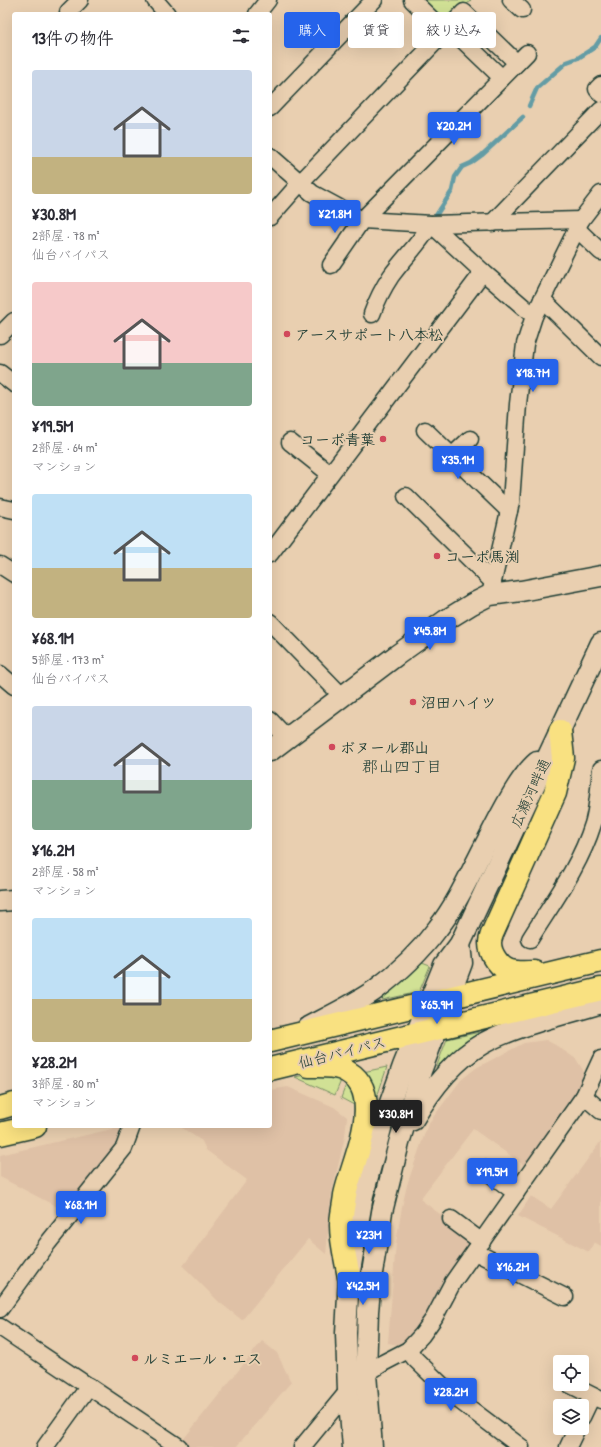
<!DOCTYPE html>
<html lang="ja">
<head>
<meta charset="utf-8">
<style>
	:root { --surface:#fff; --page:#f7f7f7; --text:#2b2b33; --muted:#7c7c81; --accent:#2563eb }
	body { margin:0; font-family:"Patrick Hand","Klee One",sans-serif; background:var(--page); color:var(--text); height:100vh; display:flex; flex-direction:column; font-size:15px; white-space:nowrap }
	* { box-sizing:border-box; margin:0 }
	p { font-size:13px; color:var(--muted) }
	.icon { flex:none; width:22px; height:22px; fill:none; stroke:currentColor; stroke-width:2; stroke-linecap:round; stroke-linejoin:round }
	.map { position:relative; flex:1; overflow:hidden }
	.side { position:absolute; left:12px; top:12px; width:260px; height:1116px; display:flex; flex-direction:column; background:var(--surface); border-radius:4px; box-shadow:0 4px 16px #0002 }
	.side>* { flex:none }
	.top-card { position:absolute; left:284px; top:12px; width:257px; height:36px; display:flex; gap:8px }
	.controls { position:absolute; left:553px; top:1355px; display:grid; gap:8px }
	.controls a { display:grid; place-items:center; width:36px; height:36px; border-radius:4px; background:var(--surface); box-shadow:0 4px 16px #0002; font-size:20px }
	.price { position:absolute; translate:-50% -34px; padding:0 9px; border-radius:4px; background:var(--accent); color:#fff; font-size:13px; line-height:26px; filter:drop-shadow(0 1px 2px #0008) }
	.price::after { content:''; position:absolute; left:50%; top:24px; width:12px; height:9px; margin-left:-6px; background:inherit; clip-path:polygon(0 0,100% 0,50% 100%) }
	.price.selected { background:#222; color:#fff }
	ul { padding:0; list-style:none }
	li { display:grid; align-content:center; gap:8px; height:212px; padding:0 20px }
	li span { display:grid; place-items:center; height:124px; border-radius:4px; color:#555 }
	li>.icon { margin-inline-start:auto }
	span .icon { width:72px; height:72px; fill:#fffc; stroke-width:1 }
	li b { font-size:17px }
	h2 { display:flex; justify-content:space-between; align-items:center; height:48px; padding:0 20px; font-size:17px }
	.tag { padding:0 14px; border-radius:4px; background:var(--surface); box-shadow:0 4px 16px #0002; font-size:14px; line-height:36px }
	.tag.selected { background:var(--accent); color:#fff }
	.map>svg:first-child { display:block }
	.built { fill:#dfc1a6 }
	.green { fill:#d1e195; stroke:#788f64 }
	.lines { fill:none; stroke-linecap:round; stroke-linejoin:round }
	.stream { stroke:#639ca5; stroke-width:4.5 }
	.minor-casing { stroke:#1f3d34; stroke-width:19 }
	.tertiary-casing { stroke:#1f3d34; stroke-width:23 }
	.trunk-casing { stroke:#1f3d34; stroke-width:25 }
	.minor { stroke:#e9cfb0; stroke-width:16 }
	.tertiary { stroke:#e9cfb0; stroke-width:20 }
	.trunk { stroke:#f9e181; stroke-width:22 }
	.poi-dot { fill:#d1495b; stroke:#e9cfb0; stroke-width:1.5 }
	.labels { text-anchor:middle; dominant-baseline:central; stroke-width:4; stroke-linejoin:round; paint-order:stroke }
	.poi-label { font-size:15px; font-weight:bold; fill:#1f3d34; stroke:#e9cfb0; text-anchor:start }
	.street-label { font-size:15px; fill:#1f3d34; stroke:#e9cfb0 }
	.neighbourhood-label { font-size:16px; fill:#1f3d34; stroke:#e9cfb0 }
</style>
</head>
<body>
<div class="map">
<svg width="601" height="1447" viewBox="0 0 601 1447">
	<rect width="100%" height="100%" fill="#e9cfb0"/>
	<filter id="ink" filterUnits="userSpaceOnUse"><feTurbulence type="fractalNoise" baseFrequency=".025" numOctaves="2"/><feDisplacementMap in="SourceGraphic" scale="8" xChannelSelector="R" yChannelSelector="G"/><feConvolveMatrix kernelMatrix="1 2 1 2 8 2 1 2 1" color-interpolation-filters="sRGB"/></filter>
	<g filter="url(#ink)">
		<!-- built -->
		<g class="built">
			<polygon points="546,1040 557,1046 576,1059 583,1070 586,1083 525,1166 473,1129 420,1199 474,1240 417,1330 408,1340 398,1345 388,1343 396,1242 402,1207 407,1185 428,1124 461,1080 476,1068 524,1043"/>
			<polygon points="288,1087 334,1107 347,1117 345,1136 332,1192 326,1254 308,1239 242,1320 219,1302 183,1266 247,1180 206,1150 202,1141 179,1126 270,1126 270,1090"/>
			<polygon points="125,1126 121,1145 65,1211 0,1177 0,1155"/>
			<polygon points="601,1141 601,1246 594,1242 589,1252 518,1216 531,1196 551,1209"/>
			<polygon points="262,1341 277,1353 291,1382 236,1447 190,1447 182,1441"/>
		</g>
		<!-- green -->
		<g class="green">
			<polygon points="418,0 471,0 446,27"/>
			<polygon points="422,963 430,966 419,992 382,1000 382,997"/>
			<polygon points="480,1032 457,1048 436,1068 447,1039"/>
			<polygon points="387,1067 375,1103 363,1072"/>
			<polygon points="315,1073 342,1078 335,1095 295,1077"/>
			<polygon points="347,1082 353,1086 358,1114 352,1131 354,1118 354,1105 341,1098"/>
		</g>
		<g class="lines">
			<!-- stream -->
			<g class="stream">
				<polyline points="529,106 537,88 567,62 578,58 595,47 601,38"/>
				<polyline points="435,217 452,191 455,177 462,167 471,163 482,155 523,117"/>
			</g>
			<!-- minor casing -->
			<g class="minor-casing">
				<g id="minor">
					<polyline points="155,0 167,14"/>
					<polyline points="412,0 445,32"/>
					<polyline points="511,0 522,10"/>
					<polyline points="68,12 80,0"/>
					<polyline points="257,14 268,0"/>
					<polyline points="449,27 502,78"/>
					<polyline points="601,85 597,89 601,94"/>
					<polyline points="270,108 374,0"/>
					<polyline points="270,156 312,193 362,220 431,224 581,220"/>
					<polyline points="270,217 300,183 464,12 517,63"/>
					<polyline points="492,223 601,110"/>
					<polyline points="577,229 601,252"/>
					<polyline points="331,265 362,220 527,53"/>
					<polyline points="542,299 601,357"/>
					<path d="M372 314C377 300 383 288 391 276 404 258 420 243 431 224L483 272 534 316"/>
					<polyline points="0,335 14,321"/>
					<polyline points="0,373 14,384"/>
					<polyline points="425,430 509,511"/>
					<polyline points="290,442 330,474"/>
					<polyline points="452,456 470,439"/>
					<polyline points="406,496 493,582"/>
					<polyline points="0,507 14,510"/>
					<polyline points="270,554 483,272"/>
					<polyline points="0,565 14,574"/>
					<polyline points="490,595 511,502 518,404 525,344 534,316 581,220 601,194"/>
					<polyline points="270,622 342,696"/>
					<polyline points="0,674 14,686"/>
					<polyline points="270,720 287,738"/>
					<path d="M530 939C553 902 580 866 593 824 598 808 599 786 601 769"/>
					<polyline points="584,1096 601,1111"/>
					<polyline points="484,1169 516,1193"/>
					<polyline points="451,1219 482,1242"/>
					<polyline points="475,1252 565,1297"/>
					<polyline points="0,1309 48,1243 124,1148 132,1126"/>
					<polyline points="0,1327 179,1447"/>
					<polyline points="408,1350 415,1359 452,1395 521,1447"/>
					<polyline points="569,1384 601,1400"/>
					<polyline points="582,1417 592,1396"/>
					<polyline points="45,1447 89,1386"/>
					<polyline points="302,1447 348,1391 366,1374 383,1363 408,1350 422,1335 434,1318 453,1282 584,1096 601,1059"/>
					<polyline points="568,1447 577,1428"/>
				</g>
			</g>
			<!-- tertiary casing -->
			<g class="tertiary-casing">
				<g id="tertiary">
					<polyline points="270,751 397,655 446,620 472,604 490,595 521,591 601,576"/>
					<polyline points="0,901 14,900"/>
					<path d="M309 1027C332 1015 355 1004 375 990 398 973 421 951 438 928 457 904 470 874 484 847 497 823 517 779 537 762"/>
					<path d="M413 1120C430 1091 452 1061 482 1044 516 1025 564 1015 601 1003"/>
					<polyline points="353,1447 348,1391 346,1333 349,1277 363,1195 382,1125 403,1066 444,965 460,944 601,643"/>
					<polyline points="372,1447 366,1374 368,1311 371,1279 382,1212 399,1143 421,1071 462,963 460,944"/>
				</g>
			</g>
			<!-- trunk casing -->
			<g class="trunk-casing">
				<g id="trunk">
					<path d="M534 972C527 972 518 973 511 971 500 969 490 954 490 943 490 940 491 937 492 934L555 793 563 758 560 731"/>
					<polyline points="270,1041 601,961"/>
					<path d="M309 1066C320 1066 332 1065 342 1069 390 1089 352 1161 345 1195 344 1205 341 1216 341 1225 341 1243 346 1260 349 1277"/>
					<polyline points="270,1069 601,989"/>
					<polyline points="0,1108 14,1104"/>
					<polyline points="0,1134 35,1126"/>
				</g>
			</g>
			<!-- minor -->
			<use href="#minor" class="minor"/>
			<!-- tertiary -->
			<use href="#tertiary" class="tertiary"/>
			<!-- trunk -->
			<use href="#trunk" class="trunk"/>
		</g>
	</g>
	<!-- markers -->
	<g class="poi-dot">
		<circle cx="287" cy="334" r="4"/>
		<circle cx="383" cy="439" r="4"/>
		<circle cx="437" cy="556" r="4"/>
		<circle cx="413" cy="702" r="4"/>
		<circle cx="332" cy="747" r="4"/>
		<circle cx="135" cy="1358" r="4"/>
	</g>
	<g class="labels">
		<!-- poi labels -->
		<g class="poi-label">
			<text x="295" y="334">アースサポート八本松</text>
			<text x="375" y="439" text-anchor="end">コーポ青葉</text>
			<text x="445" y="556">コーポ馬渕</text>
			<text x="421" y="702">沼田ハイツ</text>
			<text x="340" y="747">ボヌール郡山</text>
			<text x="143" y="1358">ルミエール・エス</text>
		</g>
		<!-- street labels -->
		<g class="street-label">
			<text transform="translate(530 793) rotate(-65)">広瀬河畔通</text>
			<text transform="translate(342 1052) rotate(-14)">仙台バイパス</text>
		</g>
		<!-- neighbourhood labels -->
		<g class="neighbourhood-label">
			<text x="402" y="766">郡山四丁目</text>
		</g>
	</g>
</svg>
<div class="controls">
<a><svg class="icon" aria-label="locate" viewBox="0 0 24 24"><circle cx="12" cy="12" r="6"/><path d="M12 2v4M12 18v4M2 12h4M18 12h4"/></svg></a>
<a><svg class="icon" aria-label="layers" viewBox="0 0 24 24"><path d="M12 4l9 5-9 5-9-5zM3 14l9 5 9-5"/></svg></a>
</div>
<b class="price" style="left:454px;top:146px">¥20.2M</b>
<b class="price" style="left:335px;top:234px">¥21.8M</b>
<b class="price" style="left:533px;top:393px">¥18.7M</b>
<b class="price" style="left:458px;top:480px">¥35.1M</b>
<b class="price" style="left:430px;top:651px">¥45.8M</b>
<b class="price" style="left:437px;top:1025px">¥65.9M</b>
<b class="price selected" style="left:396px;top:1134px">¥30.8M</b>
<b class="price" style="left:492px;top:1192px">¥19.5M</b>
<b class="price" style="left:81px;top:1225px">¥68.1M</b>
<b class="price" style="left:369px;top:1255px">¥23M</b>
<b class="price" style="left:513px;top:1287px">¥16.2M</b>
<b class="price" style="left:363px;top:1306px">¥42.5M</b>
<b class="price" style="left:451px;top:1412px">¥28.2M</b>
<div class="top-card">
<a class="tag selected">購入</a>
<a class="tag">賃貸</a>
<a class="tag">絞り込み</a>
</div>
<section class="side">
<h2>13件の物件<svg class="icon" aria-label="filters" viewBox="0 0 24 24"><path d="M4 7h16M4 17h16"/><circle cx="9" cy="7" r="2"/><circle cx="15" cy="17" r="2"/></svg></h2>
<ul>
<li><span style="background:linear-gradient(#c9d6e8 70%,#c2b280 0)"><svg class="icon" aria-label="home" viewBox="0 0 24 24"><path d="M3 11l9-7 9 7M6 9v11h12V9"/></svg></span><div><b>¥30.8M</b><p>2部屋 · 78 m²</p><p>仙台バイパス</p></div></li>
<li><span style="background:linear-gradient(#f6c9c9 65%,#7fa58c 0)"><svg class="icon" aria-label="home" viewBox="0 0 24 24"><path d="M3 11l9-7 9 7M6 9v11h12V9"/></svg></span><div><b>¥19.5M</b><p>2部屋 · 64 m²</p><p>マンション</p></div></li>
<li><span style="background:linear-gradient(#bfe0f5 60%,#c2b280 0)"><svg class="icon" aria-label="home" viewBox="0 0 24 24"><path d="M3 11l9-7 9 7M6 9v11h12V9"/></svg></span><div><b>¥68.1M</b><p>5部屋 · 173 m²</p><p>仙台バイパス</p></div></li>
<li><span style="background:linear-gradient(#c9d6e8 60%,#7fa58c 0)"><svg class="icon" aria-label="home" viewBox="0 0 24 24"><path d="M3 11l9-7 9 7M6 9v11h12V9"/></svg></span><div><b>¥16.2M</b><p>2部屋 · 58 m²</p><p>マンション</p></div></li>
<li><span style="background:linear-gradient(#bfe0f5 65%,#c2b280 0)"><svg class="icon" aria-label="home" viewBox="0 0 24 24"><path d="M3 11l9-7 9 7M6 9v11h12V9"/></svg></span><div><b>¥28.2M</b><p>3部屋 · 80 m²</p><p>マンション</p></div></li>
</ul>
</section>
</div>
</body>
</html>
